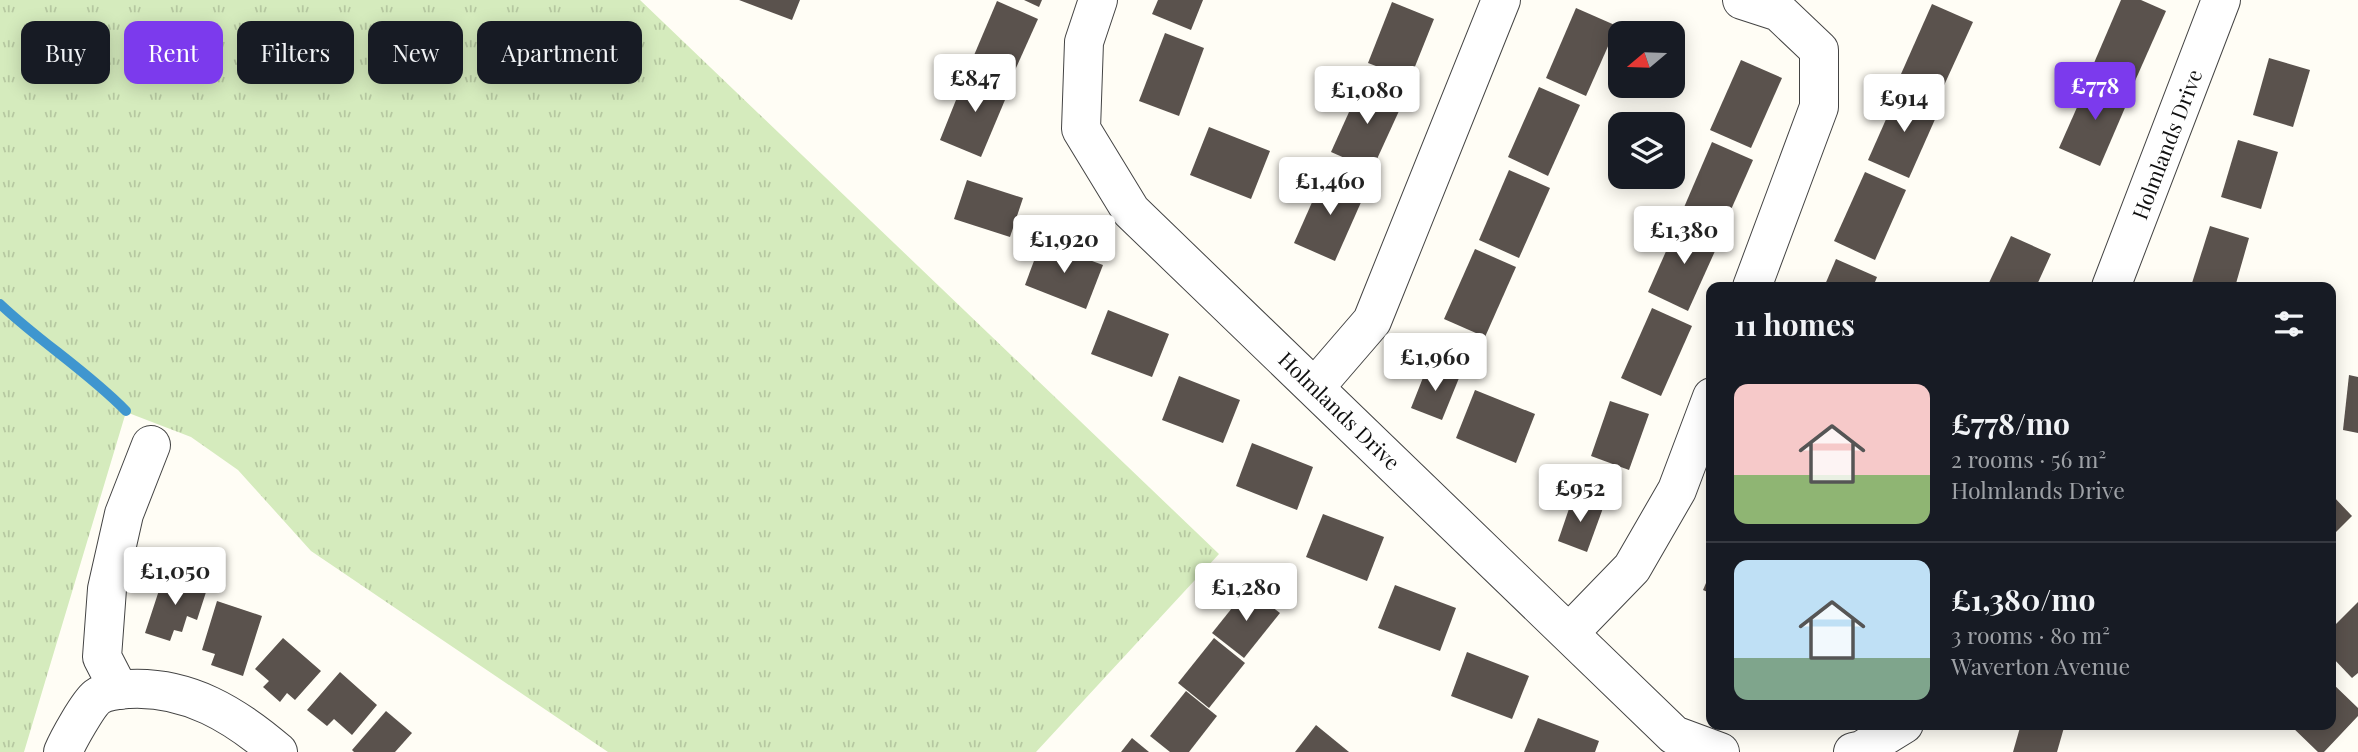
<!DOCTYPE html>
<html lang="en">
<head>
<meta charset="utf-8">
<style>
	:root { --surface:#171b24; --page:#242831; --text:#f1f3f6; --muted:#9ea1a6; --line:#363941; --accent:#7c3aed }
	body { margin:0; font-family:"Playfair Display",serif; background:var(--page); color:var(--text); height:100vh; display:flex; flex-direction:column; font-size:26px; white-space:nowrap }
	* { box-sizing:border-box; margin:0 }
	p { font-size:23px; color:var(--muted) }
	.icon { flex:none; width:38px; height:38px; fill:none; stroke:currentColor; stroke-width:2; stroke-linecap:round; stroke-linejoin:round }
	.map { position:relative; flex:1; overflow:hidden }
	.sheet { position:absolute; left:1706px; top:282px; width:630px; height:448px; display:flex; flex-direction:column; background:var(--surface); border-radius:14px; box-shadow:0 4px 18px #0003 }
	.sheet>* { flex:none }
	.banner { position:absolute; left:21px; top:21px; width:665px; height:63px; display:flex; gap:14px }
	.needle { width:46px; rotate:251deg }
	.fabs { position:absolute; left:1608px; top:21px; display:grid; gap:14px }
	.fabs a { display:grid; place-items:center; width:77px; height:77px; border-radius:14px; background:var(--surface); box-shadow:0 4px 18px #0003; font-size:35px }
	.price { position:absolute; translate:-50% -60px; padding:0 16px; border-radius:7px; background:#fff; color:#222; font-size:23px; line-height:46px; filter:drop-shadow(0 2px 4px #0008) }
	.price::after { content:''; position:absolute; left:50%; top:42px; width:21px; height:16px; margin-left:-10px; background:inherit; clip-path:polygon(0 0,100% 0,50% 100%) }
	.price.selected { background:var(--accent); color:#fff }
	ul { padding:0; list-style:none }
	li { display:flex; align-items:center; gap:21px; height:175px; padding:0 28px }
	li+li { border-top:2px solid var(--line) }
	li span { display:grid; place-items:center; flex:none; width:196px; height:140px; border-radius:14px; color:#555 }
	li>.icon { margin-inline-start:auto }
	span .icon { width:84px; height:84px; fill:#fffc; stroke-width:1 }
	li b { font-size:30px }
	h2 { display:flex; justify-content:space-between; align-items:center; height:84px; padding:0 28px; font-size:30px }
	.tag { padding:0 24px; border-radius:14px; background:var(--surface); box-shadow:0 4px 18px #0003; font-size:24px; line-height:63px }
	.tag.selected { background:var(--accent); color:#fff }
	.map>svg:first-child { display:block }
	.park { fill:url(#park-tufts) }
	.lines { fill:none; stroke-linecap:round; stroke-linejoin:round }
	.stream { stroke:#3f96cf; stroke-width:10 }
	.building { fill:#5a524d }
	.minor-casing { stroke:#444; stroke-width:40 }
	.minor { stroke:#fff; stroke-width:38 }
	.labels { text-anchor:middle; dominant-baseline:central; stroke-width:7; stroke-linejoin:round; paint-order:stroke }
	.street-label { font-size:21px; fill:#111; stroke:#fff }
</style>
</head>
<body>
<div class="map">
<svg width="2358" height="752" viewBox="0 0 2358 752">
	<defs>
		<pattern id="park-tufts" width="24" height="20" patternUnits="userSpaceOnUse" patternTransform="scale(1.75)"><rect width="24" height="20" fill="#d5ebbd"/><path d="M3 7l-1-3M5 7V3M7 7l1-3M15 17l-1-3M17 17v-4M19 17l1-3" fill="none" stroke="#b6c8a1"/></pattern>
	</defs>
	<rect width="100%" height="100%" fill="#fffdf5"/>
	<!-- park -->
	<polygon class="park" points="0,0 640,0 1219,554 1036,752 608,752 311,551 238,470 191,437 126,412 24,752 0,752"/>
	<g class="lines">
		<!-- stream -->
		<path class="stream" d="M0 304C40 342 87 371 126 411"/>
	</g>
	<!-- building -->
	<g class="building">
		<polygon points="739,0 800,0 792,20"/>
		<polygon points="1024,0 1042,0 1039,7"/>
		<polygon points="1158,0 1203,0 1191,30 1152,14"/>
		<polygon points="2121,0 2141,0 2166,11 2135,81 2094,63"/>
		<polygon points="997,1 1038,19 1012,77 972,60"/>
		<polygon points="1392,2 1434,19 1410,79 1368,63"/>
		<polygon points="1932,4 1973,22 1941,92 1901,74"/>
		<polygon points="1576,8 1617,26 1586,96 1546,78"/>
		<polygon points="1165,33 1204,48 1179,116 1139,101"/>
		<polygon points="2269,58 2310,70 2293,127 2253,115"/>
		<polygon points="1741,60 1782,78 1751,148 1710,130"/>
		<polygon points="968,70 1010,88 981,157 940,140"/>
		<polygon points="2090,78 2130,96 2100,166 2059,148"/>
		<polygon points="1363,81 1404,100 1372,170 1331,152"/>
		<polygon points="1539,87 1580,105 1548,176 1508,157"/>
		<polygon points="1899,90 1940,108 1909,178 1868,160"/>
		<polygon points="1209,127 1270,151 1251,199 1190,175"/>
		<polygon points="2238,140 2278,152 2261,209 2221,197"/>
		<polygon points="1712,142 1753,160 1722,230 1682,212"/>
		<polygon points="1509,170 1550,188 1519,258 1479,240"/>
		<polygon points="1865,172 1906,190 1875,260 1834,241"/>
		<polygon points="1325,173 1366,191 1335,261 1294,243"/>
		<polygon points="967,180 1023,198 1010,237 954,219"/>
		<polygon points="1679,222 1720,240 1688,311 1648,292"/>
		<polygon points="2210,226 2249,238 2235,287 2205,287 2192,283"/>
		<polygon points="2011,236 2051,254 2036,287 1987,287"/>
		<polygon points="1041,242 1103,265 1086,309 1025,285"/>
		<polygon points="1475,249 1516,267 1485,337 1444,319"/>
		<polygon points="1836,259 1877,277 1873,287 1824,287"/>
		<polygon points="1652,308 1692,326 1661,396 1621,378"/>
		<polygon points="1108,310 1169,334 1152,377 1091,354"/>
		<polygon points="1428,365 1459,378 1442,420 1411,408"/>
		<polygon points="2349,375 2358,377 2358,433 2343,430"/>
		<polygon points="1179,376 1240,400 1223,443 1162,420"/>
		<polygon points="1475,390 1535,414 1516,463 1456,438"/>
		<polygon points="1610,401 1649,414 1629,470 1591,456"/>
		<polygon points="1252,443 1313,467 1297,510 1236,486"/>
		<polygon points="2331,494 2352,516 2331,537"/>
		<polygon points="1573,497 1603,508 1587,552 1558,541"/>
		<polygon points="1323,514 1384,537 1367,581 1306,557"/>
		<polygon points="1712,569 1712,594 1703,590"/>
		<polygon points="164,575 207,589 197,620 187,616 182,632 174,630 170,641 145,633"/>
		<polygon points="1395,585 1456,608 1440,651 1378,628"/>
		<polygon points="1248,588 1280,613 1244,658 1212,633"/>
		<polygon points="217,601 262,616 243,676 211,665 215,654 202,650"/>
		<polygon points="2358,602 2358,673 2352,678 2331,656 2331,629"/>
		<polygon points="283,638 321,671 295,700 287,693 280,702 263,687 269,681 255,669"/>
		<polygon points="1214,638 1245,663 1209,708 1178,683"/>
		<polygon points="1467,652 1529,676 1512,719 1451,696"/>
		<polygon points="340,672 377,705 352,735 334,719 327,726 307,710"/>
		<polygon points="2331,682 2358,708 2358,716 2324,752 2318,752 2289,724 2331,724"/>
		<polygon points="1186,691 1217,716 1189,752 1170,752 1150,736"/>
		<polygon points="386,711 412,733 395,752 354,752 352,750"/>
		<polygon points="1538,718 1599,741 1595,752 1524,752"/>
		<polygon points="2021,724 2065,724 2057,752 2013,752"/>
		<polygon points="1316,725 1349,752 1295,752"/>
		<polygon points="1132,738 1149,752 1121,752"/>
	</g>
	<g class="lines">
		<!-- minor casing -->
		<g class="minor-casing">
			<g id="minor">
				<polyline points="1098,0 1084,42 1081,129 1131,211 1674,735 1720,752"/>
				<polyline points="1742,0 1779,12 1819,50 1819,107 1752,287"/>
				<polyline points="2111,287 2221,0"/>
				<polyline points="1316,386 1372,321 1501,0"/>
				<polyline points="1570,632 1632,568 1677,490 1712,397"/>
				<polyline points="119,690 102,657 107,589 124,514 151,445"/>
				<path d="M63 752C68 740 88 704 97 697 105 691 119 690 129 689 188 686 235 715 278 752"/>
				<polyline points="1853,752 1862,750 1904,724"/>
			</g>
		</g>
		<!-- minor -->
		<use href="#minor" class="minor"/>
	</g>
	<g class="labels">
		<!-- street labels -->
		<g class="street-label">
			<text transform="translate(2166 144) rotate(-69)">Holmlands Drive</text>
			<text transform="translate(1340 410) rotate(44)">Holmlands Drive</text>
		</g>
	</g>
</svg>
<div class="fabs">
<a><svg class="needle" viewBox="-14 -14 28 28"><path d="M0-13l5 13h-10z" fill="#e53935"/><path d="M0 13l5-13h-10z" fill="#9ea1a6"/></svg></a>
<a><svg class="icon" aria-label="layers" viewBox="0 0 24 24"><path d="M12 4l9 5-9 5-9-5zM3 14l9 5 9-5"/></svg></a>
</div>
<b class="price" style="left:975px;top:114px">£847</b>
<b class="price selected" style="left:2095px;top:122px">£778</b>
<b class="price" style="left:1367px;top:126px">£1,080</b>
<b class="price" style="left:1904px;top:134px">£914</b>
<b class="price" style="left:1330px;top:217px">£1,460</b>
<b class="price" style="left:1684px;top:266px">£1,380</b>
<b class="price" style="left:1064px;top:275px">£1,920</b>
<b class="price" style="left:1435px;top:393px">£1,960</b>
<b class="price" style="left:1580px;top:524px">£952</b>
<b class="price" style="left:175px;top:607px">£1,050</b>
<b class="price" style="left:1246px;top:623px">£1,280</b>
<div class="banner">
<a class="tag">Buy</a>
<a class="tag selected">Rent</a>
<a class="tag">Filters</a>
<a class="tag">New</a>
<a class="tag">Apartment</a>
</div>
<section class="sheet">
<h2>11 homes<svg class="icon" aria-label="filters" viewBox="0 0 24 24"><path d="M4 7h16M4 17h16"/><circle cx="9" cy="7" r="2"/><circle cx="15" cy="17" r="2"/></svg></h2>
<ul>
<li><span style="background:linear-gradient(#f6c9c9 65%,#8fb573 0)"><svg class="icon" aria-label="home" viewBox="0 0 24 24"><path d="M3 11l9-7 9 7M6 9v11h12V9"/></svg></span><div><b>£778/mo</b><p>2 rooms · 56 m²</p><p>Holmlands Drive</p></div></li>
<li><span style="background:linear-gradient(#bfe0f5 70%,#7fa58c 0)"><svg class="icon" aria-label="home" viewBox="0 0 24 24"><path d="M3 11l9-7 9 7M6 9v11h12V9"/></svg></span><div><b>£1,380/mo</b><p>3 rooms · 80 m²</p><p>Waverton Avenue</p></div></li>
</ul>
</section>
</div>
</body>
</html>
